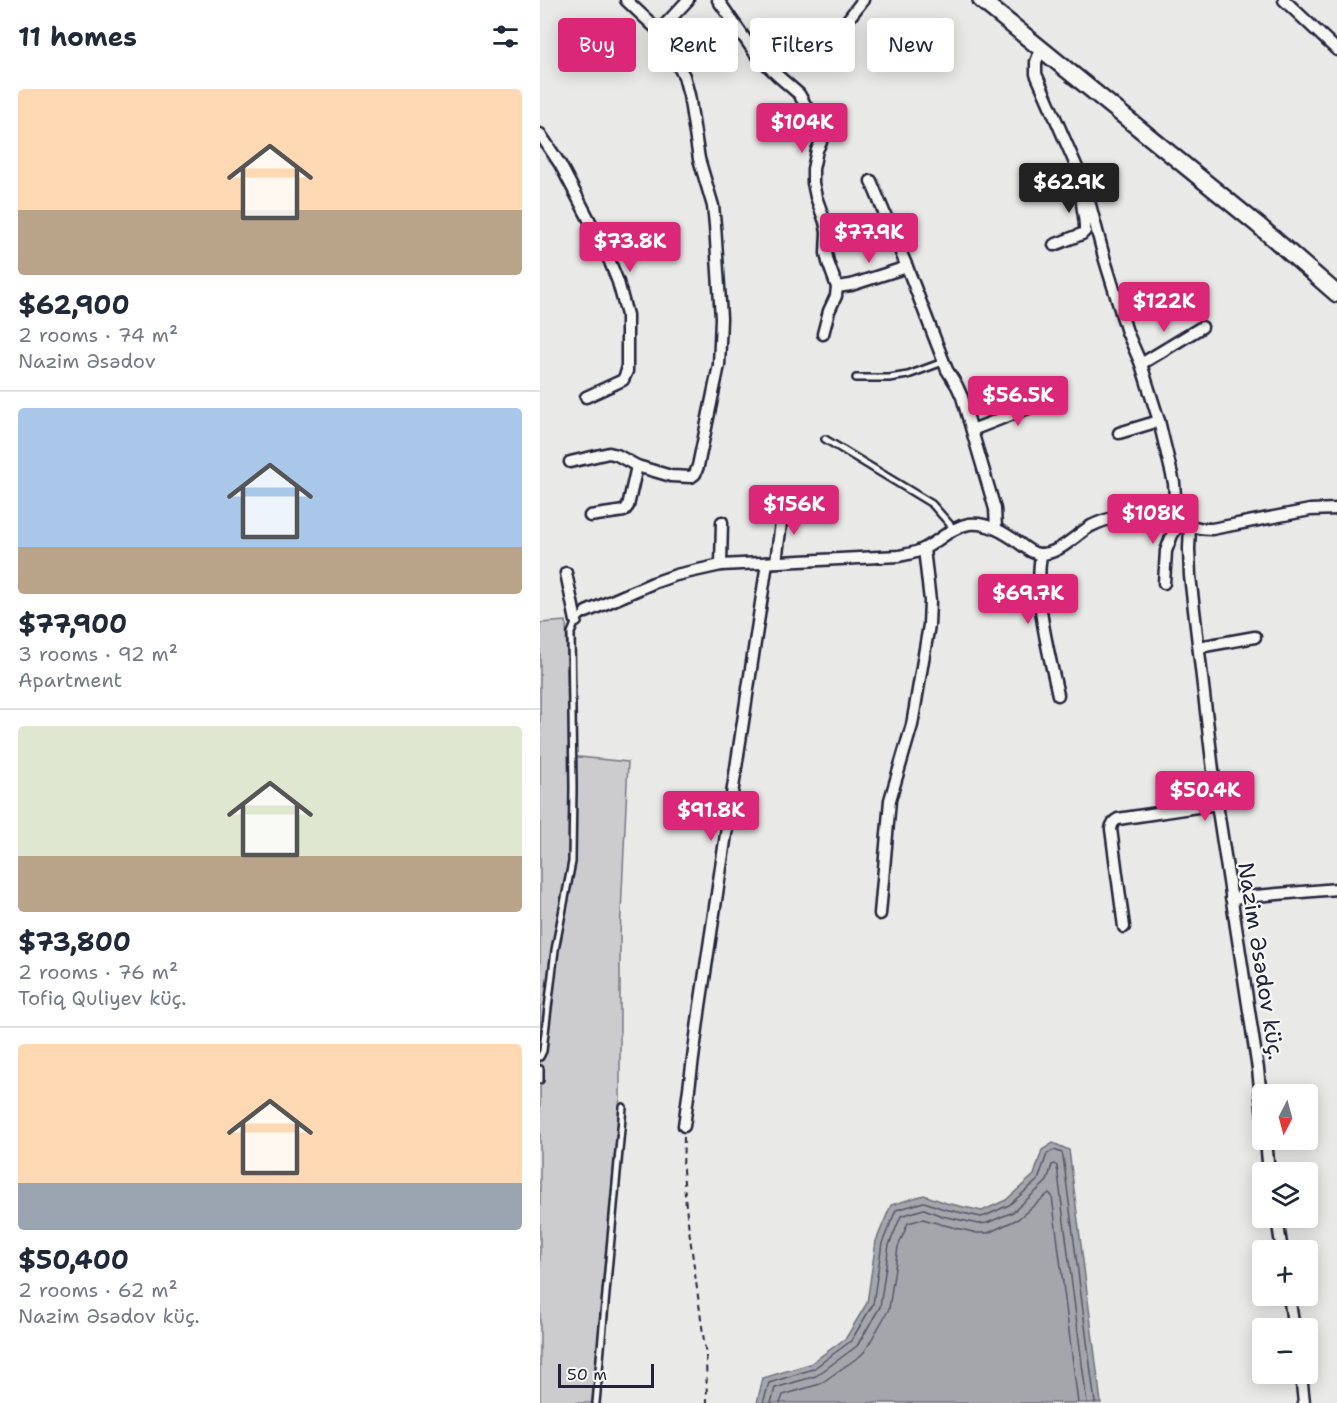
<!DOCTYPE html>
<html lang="en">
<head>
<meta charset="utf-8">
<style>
	:root { --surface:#fff; --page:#f6f6f7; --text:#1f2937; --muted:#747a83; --line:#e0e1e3; --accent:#db2777 }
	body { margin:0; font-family:"Shantell Sans",sans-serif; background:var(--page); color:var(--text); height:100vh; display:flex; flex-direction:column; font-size:22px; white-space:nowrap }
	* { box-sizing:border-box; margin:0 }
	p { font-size:20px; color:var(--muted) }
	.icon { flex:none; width:33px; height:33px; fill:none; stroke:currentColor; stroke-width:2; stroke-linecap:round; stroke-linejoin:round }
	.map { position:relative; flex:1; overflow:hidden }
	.details { display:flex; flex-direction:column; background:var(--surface); width:540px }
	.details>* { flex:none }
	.top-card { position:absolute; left:18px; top:18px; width:570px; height:54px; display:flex; gap:12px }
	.needle { width:39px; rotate:186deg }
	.buttons { position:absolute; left:712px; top:1084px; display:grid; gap:12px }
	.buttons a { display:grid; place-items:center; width:66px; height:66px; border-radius:6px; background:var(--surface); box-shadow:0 3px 15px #0003; font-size:30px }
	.scale { position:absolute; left:18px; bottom:15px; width:96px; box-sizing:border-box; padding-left:6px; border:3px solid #22223b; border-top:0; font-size:16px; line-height:21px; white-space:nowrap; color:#22223b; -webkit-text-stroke:4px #f6f6f2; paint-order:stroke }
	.price { position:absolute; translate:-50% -51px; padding:0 14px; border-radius:6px; background:var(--accent); color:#fff; font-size:20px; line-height:39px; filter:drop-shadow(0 2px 3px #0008) }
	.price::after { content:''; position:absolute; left:50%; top:36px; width:18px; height:14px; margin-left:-9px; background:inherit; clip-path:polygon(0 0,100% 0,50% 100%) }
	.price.selected { background:#222; color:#fff }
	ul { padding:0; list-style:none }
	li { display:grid; align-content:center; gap:12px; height:318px; padding:0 18px }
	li+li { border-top:2px solid var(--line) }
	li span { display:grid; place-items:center; height:186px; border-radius:6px; color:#555 }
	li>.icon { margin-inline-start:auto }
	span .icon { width:108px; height:108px; fill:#fffc; stroke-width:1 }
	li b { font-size:26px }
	h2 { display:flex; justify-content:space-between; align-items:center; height:72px; padding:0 18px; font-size:26px }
	.pill { padding:0 21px; border-radius:6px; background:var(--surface); box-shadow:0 3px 15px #0003; font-size:21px; line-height:54px }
	.pill.selected { background:var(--accent); color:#fff }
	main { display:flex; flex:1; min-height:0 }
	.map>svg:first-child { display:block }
	.green { fill:#ccccce; stroke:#777784; stroke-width:1.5 }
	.water { fill:#a5a5ac; stroke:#71717f; stroke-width:1.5 }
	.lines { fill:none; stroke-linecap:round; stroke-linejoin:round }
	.shore { stroke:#565668; stroke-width:1.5 }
	.lane-casing { stroke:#22223b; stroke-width:10 }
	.street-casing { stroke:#22223b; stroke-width:15 }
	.secondary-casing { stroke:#22223b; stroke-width:20 }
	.path { stroke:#22223b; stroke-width:2; stroke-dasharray:6 4.5; stroke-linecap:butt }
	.lane { stroke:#f6f6f2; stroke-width:5 }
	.street { stroke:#f6f6f2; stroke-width:10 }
	.secondary { stroke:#f6f6f2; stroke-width:15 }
	.labels { text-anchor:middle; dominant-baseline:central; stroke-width:4.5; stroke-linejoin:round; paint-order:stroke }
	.street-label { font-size:22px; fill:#22223b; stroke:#f6f6f2 }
</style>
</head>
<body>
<main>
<section class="details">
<h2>11 homes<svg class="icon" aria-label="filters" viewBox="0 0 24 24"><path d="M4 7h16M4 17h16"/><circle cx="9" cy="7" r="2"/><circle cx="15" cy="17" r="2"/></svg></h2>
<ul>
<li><span style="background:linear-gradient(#ffd9b3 65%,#b9a48a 0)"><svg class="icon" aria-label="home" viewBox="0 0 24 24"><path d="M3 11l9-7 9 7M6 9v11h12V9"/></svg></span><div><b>$62,900</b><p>2 rooms · 74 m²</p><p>Nazim Əsədov</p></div></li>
<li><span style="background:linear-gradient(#a9c7e8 75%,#b9a48a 0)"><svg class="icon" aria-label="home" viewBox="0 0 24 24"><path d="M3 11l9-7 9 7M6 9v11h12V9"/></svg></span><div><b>$77,900</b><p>3 rooms · 92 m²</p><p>Apartment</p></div></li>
<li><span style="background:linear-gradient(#dfe7d0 70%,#b9a48a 0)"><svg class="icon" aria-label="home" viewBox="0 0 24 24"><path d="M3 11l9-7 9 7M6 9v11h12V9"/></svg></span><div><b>$73,800</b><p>2 rooms · 76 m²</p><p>Tofiq Quliyev küç.</p></div></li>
<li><span style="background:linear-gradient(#ffd9b3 75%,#9aa5b1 0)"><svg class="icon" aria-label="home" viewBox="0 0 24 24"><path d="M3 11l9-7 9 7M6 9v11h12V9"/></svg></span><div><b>$50,400</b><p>2 rooms · 62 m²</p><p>Nazim Əsədov küç.</p></div></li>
</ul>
</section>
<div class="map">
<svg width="797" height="1403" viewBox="0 0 797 1403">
	<rect width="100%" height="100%" fill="#e9e9e7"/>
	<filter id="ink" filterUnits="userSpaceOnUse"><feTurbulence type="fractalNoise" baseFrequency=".0167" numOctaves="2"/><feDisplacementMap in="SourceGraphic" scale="12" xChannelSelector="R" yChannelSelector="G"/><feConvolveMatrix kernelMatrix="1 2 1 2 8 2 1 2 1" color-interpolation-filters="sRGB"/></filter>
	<g filter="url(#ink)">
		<!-- green -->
		<polygon class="green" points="26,621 29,756 88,762 80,935 80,1097 52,1403 0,1403 0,623"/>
		<!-- water -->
		<polygon class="water" points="513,1143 529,1150 561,1403 217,1403 223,1378 270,1364 306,1338 327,1303 336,1241 351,1205 384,1195 406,1203 442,1211 466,1200 494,1175 502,1150"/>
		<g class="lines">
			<!-- shore -->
			<g class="shore">
				<polyline points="223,1403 229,1383 273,1369 311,1341 333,1304 342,1243 356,1210 384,1202 404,1209 441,1217 445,1216 469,1205 498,1180 507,1154 514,1150 522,1153 523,1156 555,1403"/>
				<polyline points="231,1403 235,1388 276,1376 317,1346 340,1307 349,1245 361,1216 384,1209 402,1216 439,1224 447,1223 473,1212 503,1185 507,1181 512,1165 514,1164 517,1166 547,1403"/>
				<polyline points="240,1403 243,1395 280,1384 320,1356 325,1351 349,1309 358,1247 368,1223 383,1219 400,1224 437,1233 448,1233 478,1219 509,1193 512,1196 538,1403"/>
			</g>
			<!-- lane casing -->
			<g class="lane-casing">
				<g id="lane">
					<polyline points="316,378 349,378 368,375 403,362"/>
					<polyline points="285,439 392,504 414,529"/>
					<polyline points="0,1057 3,1051 4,1041 15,950 32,862 33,787 31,633 36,621 46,612"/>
					<polyline points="0,1069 0,1080"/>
					<polyline points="56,1403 83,1107"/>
				</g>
			</g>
			<!-- street casing -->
			<g class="street-casing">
				<g id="street">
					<polyline points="178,0 215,53 237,75 259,94 282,134 281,142 277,150 273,169 273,183 276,197 285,222 287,232 286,253 288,262 297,287 296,296 289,311 283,334"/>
					<polyline points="744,0 797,50"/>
					<polyline points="119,31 148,0"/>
					<polyline points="293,39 323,0"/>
					<polyline points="501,49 496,62 496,74 545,186 564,257 587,332 601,364 619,421 634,483 635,496 632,513"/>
					<polyline points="0,134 20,164 66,252 78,282 87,315 87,371 83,380 46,397"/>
					<polyline points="331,181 367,267 407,370 417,386 422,397 455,509 456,528"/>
					<path d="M514 245 542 234 545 231C546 213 538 205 545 187"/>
					<polyline points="297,287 311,285 367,267"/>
					<polyline points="601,364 662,327"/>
					<polyline points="432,430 514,398"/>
					<polyline points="579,433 619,421"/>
					<polyline points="30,462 69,453 77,455 97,466 131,476 151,477 155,474 158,466 179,365 180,343 181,318 175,225 173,206 159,159 149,95 144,76 119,31 86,0"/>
					<polyline points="50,516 84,511 88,506 97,466"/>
					<polyline points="650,525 649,549 650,576 677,804 718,1069 723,1116"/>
					<path d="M501 554C494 602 508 648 518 695"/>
					<polyline points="236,562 243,507"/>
					<polyline points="181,565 182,522"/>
					<polyline points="26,573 36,621"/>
					<polyline points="624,583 626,551 632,535 642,519"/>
					<path d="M46 612 113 583 136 575 181 565 359 556C368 554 377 553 385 548 400 540 412 527 429 524 448 522 465 533 479 543 486 548 491 553 499 554 519 555 535 535 551 526 559 522 568 519 577 517 593 513 614 508 631 512 638 514 643 522 650 525 657 529 665 529 672 529L770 510 797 509"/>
					<polyline points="659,647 715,637"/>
					<polyline points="691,898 797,889"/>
					<polyline points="340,914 350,800 372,725 389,625 390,601 384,549"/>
					<path d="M584 927 571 829C572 823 574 821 578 819L677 804"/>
					<polyline points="144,1126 160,1006 227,563"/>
					<polyline points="726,1140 729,1173"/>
					<polyline points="737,1218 742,1251"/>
					<polyline points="749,1296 754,1329"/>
					<polyline points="761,1374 764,1403"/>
				</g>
			</g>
			<!-- secondary casing -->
			<g class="secondary-casing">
				<polyline id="secondary" points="441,0 718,225 797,294"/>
			</g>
			<!-- path -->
			<polyline class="path" points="144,1137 143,1170 146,1207 166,1356 167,1403"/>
			<!-- lane -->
			<use href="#lane" class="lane"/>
			<!-- street -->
			<use href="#street" class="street"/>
			<!-- secondary -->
			<use href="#secondary" class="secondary"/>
		</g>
	</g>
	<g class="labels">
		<!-- street labels -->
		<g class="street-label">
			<text transform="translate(721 961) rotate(81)">Nazim Əsədov küç.</text>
		</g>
	</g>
</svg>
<div class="buttons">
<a><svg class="needle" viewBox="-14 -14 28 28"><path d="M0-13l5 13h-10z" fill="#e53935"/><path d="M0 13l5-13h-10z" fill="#747a83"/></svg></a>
<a><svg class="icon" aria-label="layers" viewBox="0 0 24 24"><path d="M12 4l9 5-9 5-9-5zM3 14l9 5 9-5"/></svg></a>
<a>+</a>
<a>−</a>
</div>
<div class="scale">50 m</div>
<b class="price" style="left:262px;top:154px">$104K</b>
<b class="price selected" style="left:529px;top:214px">$62.9K</b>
<b class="price" style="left:329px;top:264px">$77.9K</b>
<b class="price" style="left:90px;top:273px">$73.8K</b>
<b class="price" style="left:624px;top:333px">$122K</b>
<b class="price" style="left:478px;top:427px">$56.5K</b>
<b class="price" style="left:254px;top:536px">$156K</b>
<b class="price" style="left:613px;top:545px">$108K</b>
<b class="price" style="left:488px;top:625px">$69.7K</b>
<b class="price" style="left:665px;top:822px">$50.4K</b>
<b class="price" style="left:171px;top:842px">$91.8K</b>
<div class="top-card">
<a class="pill selected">Buy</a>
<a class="pill">Rent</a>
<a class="pill">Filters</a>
<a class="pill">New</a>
</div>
</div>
</main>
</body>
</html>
